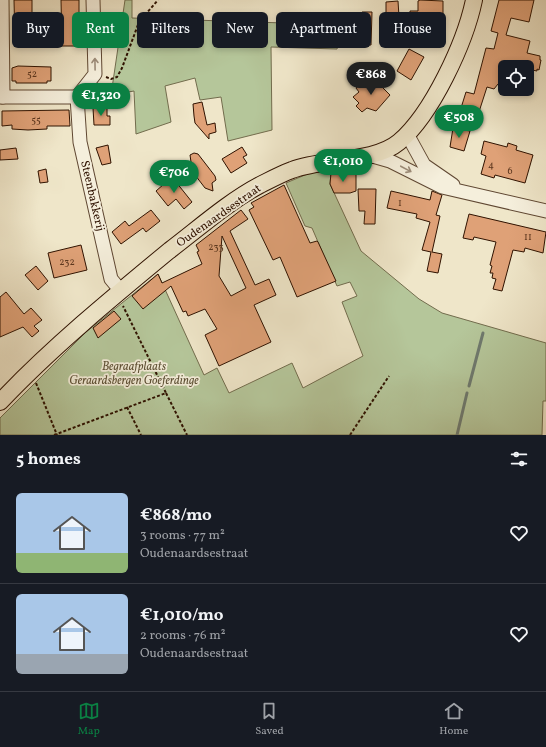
<!DOCTYPE html>
<html lang="en">
<head>
<meta charset="utf-8">
<style>
	:root { --surface:#171b24; --page:#20242c; --text:#f1f3f6; --muted:#9ea1a6; --line:#363941; --accent:#0b8043 }
	body { margin:0; font-family:Vollkorn,serif; background:var(--page); color:var(--text); height:100vh; display:flex; flex-direction:column; font-size:15px; white-space:nowrap }
	* { box-sizing:border-box; margin:0 }
	p { font-size:13px; color:var(--muted) }
	.icon { flex:none; width:22px; height:22px; fill:none; stroke:currentColor; stroke-width:2; stroke-linecap:round; stroke-linejoin:round }
	.map { position:relative; height:435px; overflow:hidden }
	.drawer { display:flex; flex-direction:column; background:var(--surface); flex:1 }
	.drawer>* { flex:none }
	.top-card { position:absolute; left:12px; top:12px; width:522px; height:36px; display:flex; gap:8px }
	.controls { position:absolute; left:498px; top:60px; display:grid; gap:8px }
	.controls a { display:grid; place-items:center; width:36px; height:36px; border-radius:6px; background:var(--surface); box-shadow:0 2px 6px #0003; font-size:20px }
	.price { position:absolute; translate:-50% -34px; padding:0 9px; border-radius:14px; background:var(--accent); color:#fff; font-size:13px; line-height:26px; filter:drop-shadow(0 1px 2px #0008) }
	.price::after { content:''; position:absolute; left:50%; top:24px; width:12px; height:9px; margin-left:-6px; background:inherit; clip-path:polygon(0 0,100% 0,50% 100%) }
	.price.on { background:#222; color:#fff }
	ul { padding:0; list-style:none }
	li { display:flex; align-items:center; gap:12px; height:100px; padding:0 16px }
	li+li { border-top:1px solid var(--line) }
	li span { display:grid; place-items:center; flex:none; width:112px; height:80px; border-radius:6px; color:#555 }
	li>.icon { margin-inline-start:auto }
	span .icon { width:48px; height:48px; fill:#fffc; stroke-width:1 }
	li b { font-size:17px }
	h2 { display:flex; justify-content:space-between; align-items:center; height:48px; padding:0 16px; font-size:17px }
	.pill { padding:0 14px; border-radius:6px; background:var(--surface); box-shadow:0 2px 6px #0003; font-size:14px; line-height:36px }
	.pill.on { background:var(--accent); color:#fff }
	.menu { display:flex; justify-content:space-around; align-items:center; height:56px; border-top:1px solid var(--line); background:var(--surface); font-size:11px; color:var(--muted) }
	.menu a { display:grid; justify-items:center; gap:2px }
	.menu .on { color:var(--accent) }
	.map>svg:first-child { display:block }
	.green { fill:#b5c69a; stroke:#726c4d }
	.lines { fill:none; stroke-linecap:round; stroke-linejoin:round }
	.stream { stroke:#6f7a6f; stroke-width:3 }
	.building { fill:#dfa177; stroke:#2f1200; fill-rule:evenodd }
	.minor-casing { stroke:#5f4732; stroke-width:15 }
	.major-casing { stroke:#2f1200; stroke-width:18 }
	.path { stroke:#2f1200; stroke-width:2; stroke-dasharray:3 2; stroke-linecap:butt }
	.minor { stroke:#f5efdc; stroke-width:13 }
	.major { stroke:#efe6c9; stroke-width:16 }
	.oneway { stroke:#9c8c79 }
	.labels { text-anchor:middle; dominant-baseline:central; stroke-width:3.5; stroke-linejoin:round; paint-order:stroke }
	.number-label { font-size:10px; fill:#5b361e }
	.street-label { font-size:12px; fill:#2f1200; stroke:#f5efdc }
	.park-label { font-size:12px; font-style:italic; fill:#5e5136; stroke:#f5efdc }
</style>
</head>
<body>
<div class="map">
<svg width="546" height="435" viewBox="0 0 546 435">
	<rect width="100%" height="100%" fill="#efe6c9"/>
	<filter id="stains"><feTurbulence type="fractalNoise" baseFrequency=".005" numOctaves="4"/><feColorMatrix values="0 0 0 0 .2 0 0 0 0 .09 0 0 0 0 .02 0 0 0 .5 -.17"/></filter>
	<radialGradient id="worn" r=".72"><stop offset=".6" stop-color="#630" stop-opacity="0"/><stop offset="1" stop-color="#630" stop-opacity=".3"/></radialGradient>
	<!-- green -->
	<g class="green">
		<polygon points="125,0 132,0 132,18 345,25 337,49 271,47 272,130 228,141 221,97 200,100 195,78 165,86 171,122 136,134 134,91 111,95"/>
		<polygon points="312,172 331,173 330,184 361,251 419,299 442,313 546,343 546,401 543,401 542,435 0,435 0,418 86,332 158,274 204,375 217,368 229,393 292,363 303,388 363,356 342,302 357,296 350,282 337,286 312,228 305,226 286,183"/>
	</g>
	<g class="lines">
		<!-- stream -->
		<g class="stream">
			<polyline points="469,386 483,333"/>
			<polyline points="457,435 467,393"/>
		</g>
	</g>
	<!-- building -->
	<g class="building">
		<polygon points="14,0 32,0 32,46 19,47 19,43 15,43"/>
		<polygon points="61,0 79,0 79,42 75,42 75,46 62,46"/>
		<polygon points="420,0 443,1 443,14 431,14 432,42 410,42 410,11 418,11 418,1"/>
		<polygon points="499,0 534,0 529,22 511,18 506,35 530,41 527,53 540,56 540,60 541,60 539,70 537,69 537,71 527,69 527,67 507,63 501,84 498,84 494,89 487,87 477,118 461,113 463,108 461,108 466,92 474,94 486,48 494,49 498,33 491,31"/>
		<polygon points="398,1 399,17 386,17 386,2"/>
		<polygon points="362,12 372,12 371,45 357,45 358,14 362,14"/>
		<polygon points="409,49 424,57 411,80 397,71"/>
		<polygon points="18,66 51,67 51,81 47,81 47,83 16,83 16,81 12,81 12,68"/>
		<polygon points="374,79 390,95 376,111 367,108 362,112 356,106 359,103 353,97 359,92 356,88 365,80 368,84"/>
		<polygon points="202,102 207,125 215,123 216,132 209,134 209,139 195,123 194,116 193,104"/>
		<polygon points="93,108 107,108 107,116 110,116 110,125 94,125"/>
		<polygon points="69,110 70,126 47,126 47,129 28,130 12,129 12,125 2,126 2,111"/>
		<polygon points="453,128 470,131 464,151 450,147"/>
		<polygon points="484,141 507,147 508,143 517,146 516,150 533,155 525,183 495,175 494,178 481,174 486,156 481,154"/>
		<polygon points="108,145 111,163 102,165 96,148"/>
		<polygon points="242,147 247,155 243,157 247,163 231,173 222,159"/>
		<polygon points="16,148 18,159 0,160 0,150"/>
		<polygon points="194,153 198,154 215,176 216,180 212,183 213,191 205,188 192,171 192,167 188,165 191,162 190,155"/>
		<polygon points="46,169 48,182 40,183 38,171"/>
		<polygon points="331,173 356,173 356,191 350,193 334,193 330,184"/>
		<polygon points="172,177 192,202 184,209 176,199 168,206 156,191"/>
		<polygon points="284,185 310,243 317,241 318,242 336,281 297,297 280,257 273,260 249,210 254,207 251,203"/>
		<polygon points="358,189 376,189 375,224 364,224 365,211 359,211"/>
		<polygon points="391,191 430,200 432,191 442,195 436,215 440,216 432,252 442,254 438,273 427,271 431,252 422,250 430,222 416,218 417,214 387,208"/>
		<polygon points="151,210 160,221 146,232 143,228 121,244 112,232 125,221 129,226"/>
		<path d="M241 210 248 219 230 231 255 285 269 279 276 295 254 305 271 342 219 366 205 335 217 329 205 309 188 316 186 311 183 312 171 286 143 309 132 296 158 274 162 283 202 264 197 252 199 251 196 245ZM222 236 246 288 231 296 219 276Z"/>
		<polygon points="469,214 546,232 543,253 525,248 524,252 513,250 502,291 493,289 496,279 492,278 493,273 490,273 492,266 490,265 496,242 474,237 473,240 463,238"/>
		<polygon points="81,245 87,270 54,278 48,253"/>
		<polygon points="36,266 48,281 38,290 25,275"/>
		<polygon points="6,292 24,314 31,308 42,320 34,326 39,331 32,337 23,327 0,337 0,297"/>
		<polygon points="114,311 121,319 98,338 93,328"/>
	</g>
	<g class="lines">
		<!-- minor casing -->
		<g class="minor-casing">
			<g id="minor">
				<polyline points="2,0 3,97"/>
				<polyline points="93,0 95,74 77,97 80,142 111,279 121,291"/>
				<polyline points="0,97 77,97"/>
				<polyline points="407,134 424,165 453,185"/>
				<polyline points="369,155 390,161 442,187 546,211"/>
			</g>
		</g>
		<!-- major casing -->
		<g class="major-casing">
			<path id="major" d="M0 402C51 348 113 297 170 250 199 228 228 202 260 185 270 180 281 174 292 170 322 158 374 163 399 142 432 114 465 43 474 0"/>
		</g>
		<!-- path -->
		<g class="path">
			<polyline points="106,77 111,79 117,77 122,68 139,22 158,0"/>
			<polyline points="36,383 57,435"/>
			<polyline points="166,393 187,435"/>
			<polyline points="127,407 141,435"/>
			<polyline points="54,435 166,393 123,306"/>
			<polyline points="350,435 389,376"/>
		</g>
		<!-- minor -->
		<use href="#minor" class="minor"/>
		<!-- major -->
		<use href="#major" class="major"/>
	</g>
	<!-- one-way arrows -->
	<defs><path id="oneway-shaft" d="M-6 0H5M1.5-3L5.5 0L1.5 3" fill="none" stroke-width="1.6" stroke-linecap="round" stroke-linejoin="round"/></defs>
	<g class="oneway">
		<use href="#oneway-shaft" transform="translate(95 64) rotate(-91)"/>
		<use href="#oneway-shaft" transform="translate(406 169) rotate(28)"/>
	</g>
	<g class="labels">
		<!-- number labels -->
		<g class="number-label">
			<text x="32" y="74">52</text>
			<text x="36" y="120">55</text>
			<text x="491" y="165">4</text>
			<text x="510" y="171">6</text>
			<text x="400" y="203">1</text>
			<text x="528" y="237">11</text>
			<text x="216" y="247">233</text>
			<text x="67" y="262">232</text>
		</g>
		<!-- street labels -->
		<g class="street-label">
			<text transform="translate(92 196) rotate(77)">Steenbakkerij</text>
			<text transform="translate(219 216) rotate(-35)">Oudenaardsestraat</text>
		</g>
		<!-- park labels -->
		<g class="park-label">
			<text x="134" y="367">Begraafplaats<tspan x="134" dy="14">Geraardsbergen Goeferdinge</tspan></text>
		</g>
	</g>
	<rect width="100%" height="100%" filter="url(#stains)"/>
	<rect width="100%" height="100%" fill="url(#worn)"/>
</svg>
<div class="controls">
<a><svg class="icon" aria-label="locate" viewBox="0 0 24 24"><circle cx="12" cy="12" r="6"/><path d="M12 2v4M12 18v4M2 12h4M18 12h4"/></svg></a>
</div>
<b class="price on" style="left:371px;top:96px">€868</b>
<b class="price" style="left:101px;top:117px">€1,320</b>
<b class="price" style="left:459px;top:139px">€508</b>
<b class="price" style="left:343px;top:183px">€1,010</b>
<b class="price" style="left:174px;top:194px">€706</b>
<div class="top-card">
<a class="pill">Buy</a>
<a class="pill on">Rent</a>
<a class="pill">Filters</a>
<a class="pill">New</a>
<a class="pill">Apartment</a>
<a class="pill">House</a>
</div>
</div>
<section class="drawer">
<h2>5 homes<svg class="icon" aria-label="filters" viewBox="0 0 24 24"><path d="M4 7h16M4 17h16"/><circle cx="9" cy="7" r="2"/><circle cx="15" cy="17" r="2"/></svg></h2>
<ul>
<li><span style="background:linear-gradient(#a9c7e8 75%,#8fb573 0)"><svg class="icon" aria-label="home" viewBox="0 0 24 24"><path d="M3 11l9-7 9 7M6 9v11h12V9"/></svg></span><div><b>€868/mo</b><p>3 rooms · 77 m²</p><p>Oudenaardsestraat</p></div><svg class="icon" aria-label="heart" viewBox="0 0 24 24"><path d="M12 20l-8-8c-3-5 5-10 8-4 3-6 11-1 8 4z"/></svg></li>
<li><span style="background:linear-gradient(#a9c7e8 75%,#9aa5b1 0)"><svg class="icon" aria-label="home" viewBox="0 0 24 24"><path d="M3 11l9-7 9 7M6 9v11h12V9"/></svg></span><div><b>€1,010/mo</b><p>2 rooms · 76 m²</p><p>Oudenaardsestraat</p></div><svg class="icon" aria-label="heart" viewBox="0 0 24 24"><path d="M12 20l-8-8c-3-5 5-10 8-4 3-6 11-1 8 4z"/></svg></li>
</ul>
</section>
<nav class="menu">
<a class="on"><svg class="icon" aria-label="map" viewBox="0 0 24 24"><path d="M3 6l6-2 6 2 6-2v14l-6 2-6-2-6 2zM9 4v14M15 6v14"/></svg>Map</a>
<a><svg class="icon" aria-label="saved" viewBox="0 0 24 24"><path d="M7 4h10v16l-5-4-5 4z"/></svg>Saved</a>
<a><svg class="icon" aria-label="home" viewBox="0 0 24 24"><path d="M3 11l9-7 9 7M6 9v11h12V9"/></svg>Home</a>
</nav>
</body>
</html>
